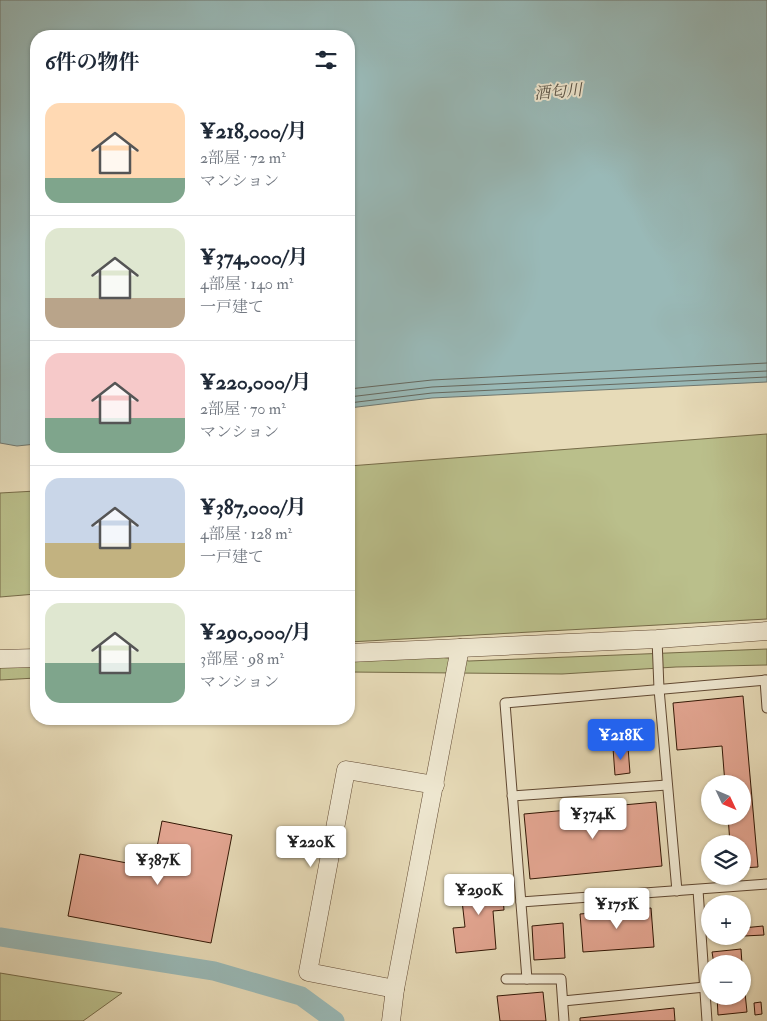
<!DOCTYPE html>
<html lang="ja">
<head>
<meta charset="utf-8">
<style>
	:root { --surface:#fff; --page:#f6f6f7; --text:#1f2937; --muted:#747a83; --line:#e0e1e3; --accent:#2563eb }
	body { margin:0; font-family:"IM FELL Double Pica","Noto Serif JP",serif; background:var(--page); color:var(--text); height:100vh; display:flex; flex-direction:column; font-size:19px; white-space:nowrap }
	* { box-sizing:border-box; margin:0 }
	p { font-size:16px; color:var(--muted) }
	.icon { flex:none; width:28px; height:28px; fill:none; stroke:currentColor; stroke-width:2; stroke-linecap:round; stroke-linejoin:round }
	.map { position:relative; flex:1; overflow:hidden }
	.details { position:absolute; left:30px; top:30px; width:325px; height:695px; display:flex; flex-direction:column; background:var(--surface); border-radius:20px; box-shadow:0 1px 4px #0004 }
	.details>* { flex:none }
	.needle { width:32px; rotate:134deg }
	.controls { position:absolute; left:701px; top:775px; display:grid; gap:10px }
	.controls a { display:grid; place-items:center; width:50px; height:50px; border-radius:50%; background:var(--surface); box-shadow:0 1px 4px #0004; font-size:25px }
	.price { position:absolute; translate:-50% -42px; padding:0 11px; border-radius:5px; background:#fff; color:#222; font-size:16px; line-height:32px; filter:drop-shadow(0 1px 2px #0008) }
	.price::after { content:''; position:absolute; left:50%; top:30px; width:15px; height:11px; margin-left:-8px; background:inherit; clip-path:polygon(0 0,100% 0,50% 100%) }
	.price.on { background:var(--accent); color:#fff }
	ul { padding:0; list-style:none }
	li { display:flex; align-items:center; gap:15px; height:125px; padding:0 15px }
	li+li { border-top:1px solid var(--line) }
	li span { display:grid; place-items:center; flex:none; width:140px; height:100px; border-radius:15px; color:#555 }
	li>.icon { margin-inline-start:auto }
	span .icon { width:60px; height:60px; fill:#fffc; stroke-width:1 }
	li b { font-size:21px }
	h2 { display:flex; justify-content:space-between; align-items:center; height:60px; padding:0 15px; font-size:21px }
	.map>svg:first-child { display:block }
	.green { fill:#babf8b; stroke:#766b48 }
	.water { fill:#99b9b7; stroke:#707870 }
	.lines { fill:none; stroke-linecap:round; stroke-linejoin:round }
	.shore { stroke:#66685e; stroke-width:1 }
	.canal { stroke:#99b9b7; stroke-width:19 }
	.building { fill:#e3a591; stroke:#331705 }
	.service-casing { stroke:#604832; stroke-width:11 }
	.minor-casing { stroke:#604832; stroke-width:19 }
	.service { stroke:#efe8d1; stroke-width:9 }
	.minor { stroke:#efe8d1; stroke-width:18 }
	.labels { text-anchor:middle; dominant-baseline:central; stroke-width:4; stroke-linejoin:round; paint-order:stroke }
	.water-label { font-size:16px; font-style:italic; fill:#575043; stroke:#efe8d1 }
</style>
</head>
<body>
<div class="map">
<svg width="767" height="1021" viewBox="0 0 767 1021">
	<rect width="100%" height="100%" fill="#e7dbb8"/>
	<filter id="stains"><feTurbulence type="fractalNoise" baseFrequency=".004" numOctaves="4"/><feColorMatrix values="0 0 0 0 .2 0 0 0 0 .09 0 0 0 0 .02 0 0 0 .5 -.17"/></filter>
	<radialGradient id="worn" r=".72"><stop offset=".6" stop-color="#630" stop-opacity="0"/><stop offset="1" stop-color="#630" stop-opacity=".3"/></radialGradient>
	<!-- green -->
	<g class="green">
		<polygon points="767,434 767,619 349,642 349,466"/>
		<polygon points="36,491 36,594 0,597 0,493"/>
		<polygon points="767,649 767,665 676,667 562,674 349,672 349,658 440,657 469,661"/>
		<polygon points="36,666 36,678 0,680 0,667"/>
		<polygon points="0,973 122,993 83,1021 0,1021"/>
	</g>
	<!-- water -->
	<polygon class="water" points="0,0 767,0 767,382 432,398 349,408 349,36 36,36 36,444 17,446 0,443"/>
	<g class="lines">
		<!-- shore -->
		<g class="shore">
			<polyline points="349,389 432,380 767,363"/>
			<polyline points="349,397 432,387 767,371"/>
			<polyline points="349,403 432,393 767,377"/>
		</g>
		<!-- canal -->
		<polyline class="canal" points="0,937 214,971 301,996 335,1021"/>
	</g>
	<!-- building -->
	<g class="building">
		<polygon points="743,696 758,867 742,868 742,844 730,844 728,816 742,816 742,784 725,784 722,746 677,750 673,703"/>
		<polygon points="628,747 630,773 615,775 613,748"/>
		<polygon points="656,802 662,866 530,879 524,814"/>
		<polygon points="162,821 232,835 211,943 68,916 80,854 153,868"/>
		<polygon points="494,880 494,884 502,883 504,910 493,911 496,949 456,953 453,928 465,927 460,883"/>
		<polygon points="651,908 654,947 583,952 580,914"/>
		<polygon points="563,923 565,958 534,960 532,926"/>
		<polygon points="763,926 764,935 744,936 743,928"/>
		<polygon points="741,949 742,964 714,964 712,952"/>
		<polygon points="742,964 747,1012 718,1015 717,996 742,996"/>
		<polygon points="543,992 546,1021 500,1021 497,996"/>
		<polygon points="761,1002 762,1014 755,1015 754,1003"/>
		<polygon points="674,1008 675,1021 580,1021 580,1018"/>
	</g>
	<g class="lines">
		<!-- service casing -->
		<g class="service-casing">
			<g id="service">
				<polyline points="657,639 659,689 677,891"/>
				<polyline points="765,680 767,708"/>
				<polyline points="512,796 667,785"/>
				<polyline points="698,890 707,1021"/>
				<polyline points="521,902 767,884"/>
				<polyline points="506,979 561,979 564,1021"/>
				<polyline points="527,979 505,703 767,680"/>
				<polyline points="563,1001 705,987"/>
			</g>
		</g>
		<!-- minor casing -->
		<g class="minor-casing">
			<g id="minor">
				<polyline points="349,653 657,639 767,631"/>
				<polyline points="0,659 36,658"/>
				<polyline points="395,989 308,972 346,770 435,785"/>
				<polyline points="391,1021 395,989 460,648"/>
			</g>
		</g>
		<!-- service -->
		<use href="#service" class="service"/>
		<!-- minor -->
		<use href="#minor" class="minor"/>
	</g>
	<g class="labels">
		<!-- water labels -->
		<g class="water-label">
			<text transform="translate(558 92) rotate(-5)">酒匂川</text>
		</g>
	</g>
	<rect width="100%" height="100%" filter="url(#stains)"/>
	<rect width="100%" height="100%" fill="url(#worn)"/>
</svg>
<div class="controls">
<a><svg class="needle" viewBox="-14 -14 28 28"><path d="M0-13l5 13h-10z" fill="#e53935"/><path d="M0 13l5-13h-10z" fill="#747a83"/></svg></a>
<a><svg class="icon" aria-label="layers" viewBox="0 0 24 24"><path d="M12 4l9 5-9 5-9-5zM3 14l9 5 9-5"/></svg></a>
<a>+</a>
<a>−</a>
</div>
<b class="price on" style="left:621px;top:761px">¥218K</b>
<b class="price" style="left:593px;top:840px">¥374K</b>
<b class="price" style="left:311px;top:868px">¥220K</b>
<b class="price" style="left:158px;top:886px">¥387K</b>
<b class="price" style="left:479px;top:916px">¥290K</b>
<b class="price" style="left:617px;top:930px">¥175K</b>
<section class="details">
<h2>6件の物件<svg class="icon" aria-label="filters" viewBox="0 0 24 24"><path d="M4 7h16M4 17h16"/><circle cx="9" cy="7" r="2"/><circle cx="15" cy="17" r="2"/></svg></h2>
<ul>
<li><span style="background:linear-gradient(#ffd9b3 75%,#7fa58c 0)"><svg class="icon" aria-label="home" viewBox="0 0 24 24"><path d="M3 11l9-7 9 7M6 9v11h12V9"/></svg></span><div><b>¥218,000/月</b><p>2部屋 · 72 m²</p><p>マンション</p></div></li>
<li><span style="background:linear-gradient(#dfe7d0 70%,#b9a48a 0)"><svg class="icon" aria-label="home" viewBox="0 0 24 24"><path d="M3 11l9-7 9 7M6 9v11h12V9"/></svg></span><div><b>¥374,000/月</b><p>4部屋 · 140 m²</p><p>一戸建て</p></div></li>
<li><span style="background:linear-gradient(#f6c9c9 65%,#7fa58c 0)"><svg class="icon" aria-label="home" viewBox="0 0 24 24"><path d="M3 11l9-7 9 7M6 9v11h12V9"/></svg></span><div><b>¥220,000/月</b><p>2部屋 · 70 m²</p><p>マンション</p></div></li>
<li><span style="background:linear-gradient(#c9d6e8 65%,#c2b280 0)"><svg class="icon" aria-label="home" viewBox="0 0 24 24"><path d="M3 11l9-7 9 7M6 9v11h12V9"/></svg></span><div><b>¥387,000/月</b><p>4部屋 · 128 m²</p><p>一戸建て</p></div></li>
<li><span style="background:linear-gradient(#dfe7d0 60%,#7fa58c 0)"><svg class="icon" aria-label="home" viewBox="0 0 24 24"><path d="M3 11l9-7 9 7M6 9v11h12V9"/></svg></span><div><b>¥290,000/月</b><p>3部屋 · 98 m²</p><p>マンション</p></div></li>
</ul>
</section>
</div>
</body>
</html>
